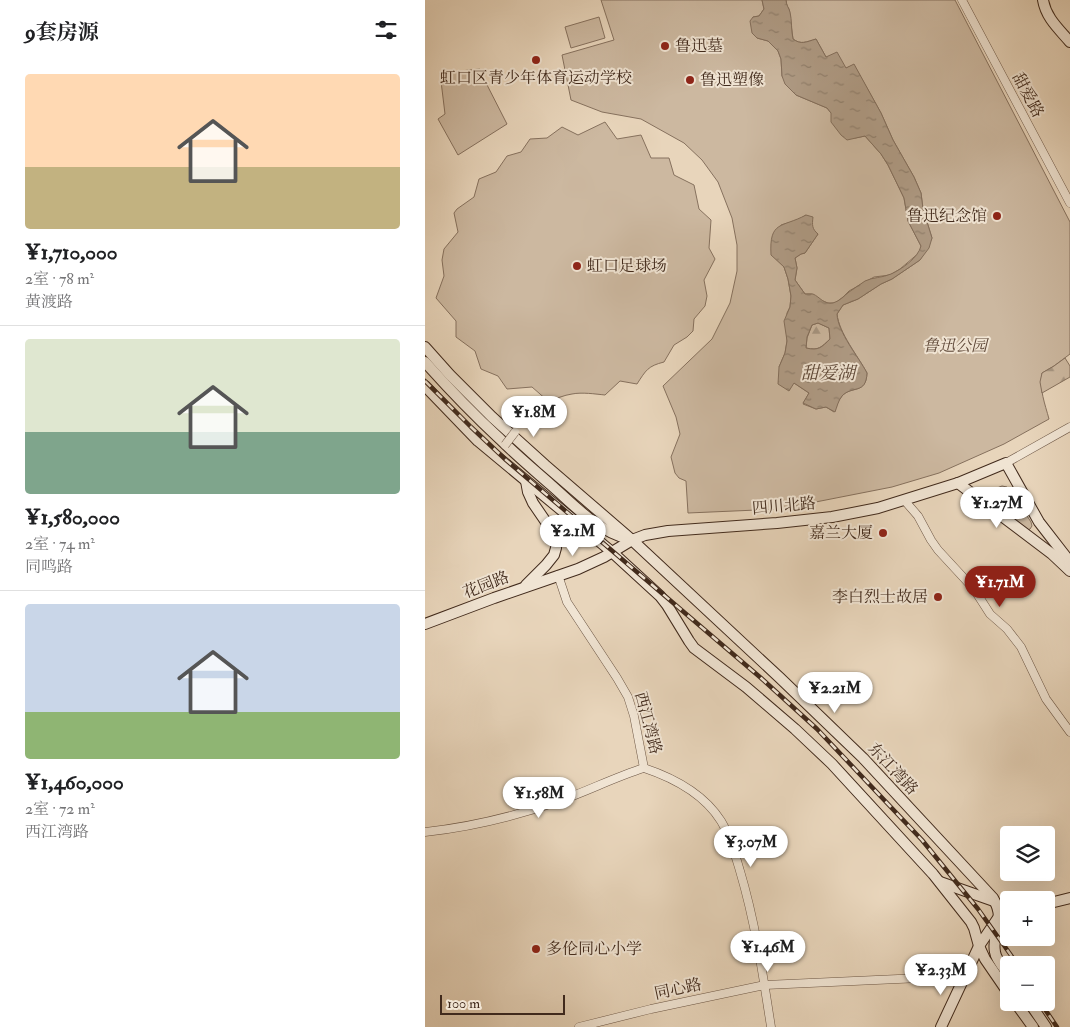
<!DOCTYPE html>
<html lang="zh">
<head>
<meta charset="utf-8">
<style>
	:root { --surface:#fff; --page:#f2f2f2; --text:#202124; --muted:#757577; --line:#e0e0e0; --accent:#8f2418 }
	body { margin:0; font-family:"IM FELL Double Pica","Noto Serif SC",serif; background:var(--page); color:var(--text); height:100vh; display:flex; flex-direction:column; font-size:19px; white-space:nowrap }
	* { box-sizing:border-box; margin:0 }
	p { font-size:16px; color:var(--muted) }
	.icon { flex:none; width:28px; height:28px; fill:none; stroke:currentColor; stroke-width:2; stroke-linecap:round; stroke-linejoin:round }
	.map { position:relative; flex:1; overflow:hidden }
	.details { display:flex; flex-direction:column; background:var(--surface); width:425px }
	.details>* { flex:none }
	.buttons { position:absolute; left:575px; top:826px; display:grid; gap:10px }
	.buttons a { display:grid; place-items:center; width:55px; height:55px; border-radius:5px; background:var(--surface); box-shadow:0 5px 20px #0002; font-size:25px }
	.scale { position:absolute; left:15px; bottom:12px; width:125px; box-sizing:border-box; padding-left:5px; border:2px solid #412a1c; border-top:0; font-size:14px; line-height:18px; white-space:nowrap; color:#412a1c; -webkit-text-stroke:4px #f0e4d3; paint-order:stroke }
	.price { position:absolute; translate:-50% -42px; padding:0 11px; border-radius:18px; background:#fff; color:#222; font-size:16px; line-height:32px; filter:drop-shadow(0 1px 2px #0008) }
	.price::after { content:''; position:absolute; left:50%; top:30px; width:15px; height:11px; margin-left:-8px; background:inherit; clip-path:polygon(0 0,100% 0,50% 100%) }
	.price.current { background:var(--accent); color:#fff }
	ul { padding:0; list-style:none }
	li { display:grid; align-content:center; gap:10px; height:265px; padding:0 25px }
	li+li { border-top:1px solid var(--line) }
	li span { display:grid; place-items:center; height:155px; border-radius:5px; color:#555 }
	li>.icon { margin-inline-start:auto }
	span .icon { width:90px; height:90px; fill:#fffc; stroke-width:1 }
	li b { font-size:21px }
	h2 { display:flex; justify-content:space-between; align-items:center; height:60px; padding:0 25px; font-size:21px }
	main { display:flex; flex:1; min-height:0 }
	.map>svg:first-child { display:block }
	.green { fill:#ccb8a0; stroke:#86715e }
	.forest { fill:url(#forest-firs); stroke:#86715e }
	.water { fill:url(#water-ripples); stroke:#836e5b; fill-rule:evenodd }
	.lines { fill:none; stroke-linecap:round; stroke-linejoin:round }
	.street-casing { stroke:#6b5544; stroke-width:9 }
	.secondary-casing { stroke:#412a1c; stroke-width:12 }
	.street { stroke:#f0e4d3; stroke-width:8 }
	.secondary { stroke:#f0e4d3; stroke-width:10 }
	.rail-casing { stroke:#412a1c; stroke-width:4.5 }
	.rail { stroke:#f0e4d3; stroke-width:2.5; stroke-dasharray:8; stroke-linecap:butt }
	.street-bridge-casing { stroke:#6b5544; stroke-width:9; stroke-linecap:butt }
	.street-bridge { stroke:#f0e4d3; stroke-width:8 }
	.poi-dot { fill:#8f2418; stroke:#f0e4d3; stroke-width:2 }
	.labels { text-anchor:middle; dominant-baseline:central; stroke-width:4; stroke-linejoin:round; paint-order:stroke }
	.poi-label { font-size:16px; fill:#412a1c; stroke:#f0e4d3; text-anchor:start }
	.street-label { font-size:16px; fill:#412a1c; stroke:#f0e4d3 }
	.park-label { font-size:16px; font-style:italic; fill:#5d4636; stroke:#f0e4d3 }
	.water-label { font-size:18px; font-style:italic; fill:#5c4636; stroke:#f0e4d3 }
</style>
</head>
<body>
<main>
<section class="details">
<h2>9套房源<svg class="icon" aria-label="filters" viewBox="0 0 24 24"><path d="M4 7h16M4 17h16"/><circle cx="9" cy="7" r="2"/><circle cx="15" cy="17" r="2"/></svg></h2>
<ul>
<li><span style="background:linear-gradient(#ffd9b3 60%,#c2b280 0)"><svg class="icon" aria-label="home" viewBox="0 0 24 24"><path d="M3 11l9-7 9 7M6 9v11h12V9"/></svg></span><div><b>¥1,710,000</b><p>2室 · 78 m²</p><p>黄渡路</p></div></li>
<li><span style="background:linear-gradient(#dfe7d0 60%,#7fa58c 0)"><svg class="icon" aria-label="home" viewBox="0 0 24 24"><path d="M3 11l9-7 9 7M6 9v11h12V9"/></svg></span><div><b>¥1,580,000</b><p>2室 · 74 m²</p><p>同鸣路</p></div></li>
<li><span style="background:linear-gradient(#c9d6e8 70%,#8fb573 0)"><svg class="icon" aria-label="home" viewBox="0 0 24 24"><path d="M3 11l9-7 9 7M6 9v11h12V9"/></svg></span><div><b>¥1,460,000</b><p>2室 · 72 m²</p><p>西江湾路</p></div></li>
</ul>
</section>
<div class="map">
<svg width="645" height="1027" viewBox="0 0 645 1027">
	<defs>
		<pattern id="forest-firs" width="22" height="20" patternUnits="userSpaceOnUse" patternTransform="scale(1.25)"><rect width="22" height="20" fill="#ccb8a0"/><path d="M5 1l3.5 6h-7zM16 11l3.5 6h-7z" fill="#a79682"/></pattern>
		<pattern id="water-ripples" width="26" height="14" patternUnits="userSpaceOnUse" patternTransform="scale(1.25)"><rect width="26" height="14" fill="#af9b85"/><path d="M2 4q2-2 4 0t4 0M15 11q2-2 4 0t4 0" fill="none" stroke="#907f6c"/></pattern>
	</defs>
	<rect width="100%" height="100%" fill="#e8d5bb"/>
	<filter id="stains"><feTurbulence type="fractalNoise" baseFrequency=".004" numOctaves="4"/><feColorMatrix values="0 0 0 0 .2 0 0 0 0 .09 0 0 0 0 .02 0 0 0 .5 -.17"/></filter>
	<radialGradient id="worn" r=".72"><stop offset=".6" stop-color="#630" stop-opacity="0"/><stop offset="1" stop-color="#630" stop-opacity=".3"/></radialGradient>
	<!-- green -->
	<g class="green">
		<path d="M176 0H337L339 9 334 16 328 17 332 38 343 41 353 51 356 59 357 76 371 95 402 108 406 113 430 138 440 136 456 154 463 165 479 198 483 221 496 246 495 252 475 269 465 275 449 277 424 291 418 297 410 303H403L393 299 387 294H380L370 280 372 268 370 258 376 254 380 253 393 234 389 231 381 215 373 220 356 225 353 261 359 267 363 279 366 296 365 307 362 313V341L360 353 354 367 369 383 384 393 378 404 391 409 401 407 409 412C411 407 413 400 417 396 427 385 441 395 442 373 433 356 414 333 412 314L418 305 433 299 456 284 467 279 495 260 507 238 498 209 496 193 489 177 468 140 456 113 429 65 421 68 401 57 391 39C381 42 376 45 368 39L364 9 362 6 361 0H530L645 222V354L629 366 617 373C614 389 620 404 624 419L579 444 514 473 467 487 355 509 263 513 261 481 254 478 250 473 246 457 255 434 251 417 238 386 287 339 305 303 312 271V245L307 218 293 182 277 160 259 143 216 119 177 112 146 100 137 55 189 40Z"/>
		<polygon points="174,17 180,38 146,48 140,27"/>
		<polygon points="55,69 59,79 82,124 33,155 13,119 20,114 15,73"/>
		<path d="M180 122 192 139 216 135 226 158H244L249 175 269 185 274 209 286 220 284 248 290 259 279 280 282 296 280 306 269 319 268 331 262 337 249 345 239 362C223 366 221 370 212 384L195 381 180 395C170 394 157 392 147 394 139 395 131 399 123 401L107 387 82 389 73 376 56 369 50 351 31 337V321L11 298 19 276 17 260 19 249 33 232 29 213 32 209 49 197 54 179 71 172 82 156 96 152 105 139 122 138 137 127 153 135Z"/>
		<path d="M577 486 582 487 585 490 606 522 607 526 605 529 603 530 570 506C565 497 567 489 577 486Z"/>
	</g>
	<!-- forest -->
	<g class="forest">
		<path d="M393 323 404 328 405 339C396 347 394 351 381 348L382 338 387 325Z"/>
		<polygon points="640,358 645,366 645,377 617,393 615,382 617,373 629,366"/>
	</g>
	<!-- water -->
	<path class="water" d="M337 0H361C361 5 364 8 365 12 367 20 366 30 368 39 376 45 381 42 391 39L401 57 412 52 421 68 429 64 456 113 468 140 489 177 496 193 498 209 507 238 504 248 495 260 467 279 456 284 433 299 418 305 412 314C413 333 433 356 442 373 441 395 427 385 417 396 413 401 412 407 410 412L401 407 391 409 378 403 384 393 369 383 364 391 353 384 354 367 360 353 362 341 359 321 365 307 366 296 363 279 359 267 346 255C344 220 357 228 381 215L388 217C387 225 387 229 393 234L380 253 376 254 370 258 372 268 370 280 380 294C381 294 387 294 388 294 395 297 399 305 408 303 415 301 419 296 424 292 429 288 435 285 440 281 448 277 457 278 466 274 477 269 493 258 496 246L483 221 479 198 463 165 456 154 440 136 422 140 416 135 406 122V113L402 108 371 95 360 84 357 76 356 59 353 51 343 41 332 38 327 33 325 21 328 17 334 16 339 9ZM393 323 404 328 405 339C397 347 394 351 381 348L382 337 387 325Z"/>
	<g class="lines">
		<!-- street casing -->
		<g class="street-casing">
			<g id="street">
				<polyline points="537,0 645,203"/>
				<polyline points="581,463 645,427"/>
				<polyline points="480,501 493,516 506,540 513,550 549,589 565,614 582,629 596,647 621,699 645,732"/>
				<polyline points="133,575 142,602 192,678 203,697 209,716 219,768"/>
				<path d="M219 768C249 778 279 794 296 821 305 836 310 854 315 871 330 921 338 975 346 1027"/>
				<path d="M0 832C45 827 91 816 134 801 163 791 190 777 219 768"/>
				<polyline points="154,1027 226,1009 340,985 540,976"/>
			</g>
		</g>
		<!-- secondary casing -->
		<g class="secondary-casing">
			<g id="secondary">
				<path d="M618 0C621 18 634 29 645 42"/>
				<path d="M0 347 25 375 67 417 120 465 207 540 355 678 438 758 568 898C582 922 566 931 570 952 571 960 579 968 584 975"/>
				<path d="M0 362C24 389 49 415 75 439 91 455 109 470 126 485 150 506 172 531 204 539"/>
				<polyline points="0,386 53,441 187,552 235,596 242,605 264,641 269,648 321,687 370,729 407,764 508,874 546,922 549,928 554,946 560,959 584,994"/>
				<polyline points="101,481 103,492 108,503 132,538 131,548 129,555 121,565 101,585"/>
				<polyline points="533,483 627,554 645,571"/>
				<polyline points="0,624 69,598 153,569 179,557 207,540 220,535 243,531 352,523 407,517 453,508 533,483 581,463 614,522 645,562"/>
				<polyline points="515,882 569,901"/>
				<polyline points="621,904 645,898"/>
				<polyline points="590,1002 608,1027"/>
				<polyline points="604,1002 621,1027"/>
				<polyline points="516,1027 554,946 575,915 584,913"/>
			</g>
		</g>
		<!-- street -->
		<use href="#street" class="street"/>
		<!-- secondary -->
		<use href="#secondary" class="secondary"/>
		<!-- rail casing -->
		<g class="rail-casing">
			<g id="rail">
				<polyline points="0,381 46,427 81,460 219,578 336,678 392,729 497,840 553,909 593,965"/>
				<polyline points="615,1002 632,1027"/>
			</g>
		</g>
		<!-- rail -->
		<use href="#rail" class="rail"/>
		<!-- street-bridge casing -->
		<g class="street-bridge-casing">
			<polyline id="street-bridge" points="80,445 90,432"/>
		</g>
		<!-- street-bridge -->
		<use href="#street-bridge" class="street-bridge"/>
	</g>
	<!-- markers -->
	<g class="poi-dot">
		<circle cx="240" cy="46" r="5"/>
		<circle cx="111" cy="60" r="5"/>
		<circle cx="265" cy="80" r="5"/>
		<circle cx="572" cy="216" r="5"/>
		<circle cx="152" cy="266" r="5"/>
		<circle cx="458" cy="533" r="5"/>
		<circle cx="513" cy="597" r="5"/>
		<circle cx="111" cy="949" r="5"/>
	</g>
	<g class="labels">
		<!-- poi labels -->
		<g class="poi-label">
			<text x="250" y="46">鲁迅墓</text>
			<text x="111" y="78" text-anchor="middle">虹口区青少年体育运动学校</text>
			<text x="275" y="80">鲁迅塑像</text>
			<text x="562" y="216" text-anchor="end">鲁迅纪念馆</text>
			<text x="162" y="266">虹口足球场</text>
			<text x="448" y="533" text-anchor="end">嘉兰大厦</text>
			<text x="503" y="597" text-anchor="end">李白烈士故居</text>
			<text x="121" y="949">多伦同心小学</text>
		</g>
		<!-- street labels -->
		<g class="street-label">
			<text transform="translate(603 95) rotate(62)">甜爱路</text>
			<text transform="translate(359 506) rotate(-5)">四川北路</text>
			<text transform="translate(61 585) rotate(-21)">花园路</text>
			<text transform="translate(223 723) rotate(75)">西江湾路</text>
			<text transform="translate(468 769) rotate(47)">东江湾路</text>
			<text transform="translate(253 989) rotate(-12)">同心路</text>
		</g>
		<!-- park labels -->
		<g class="park-label">
			<text x="530" y="346">鲁迅公园</text>
		</g>
		<!-- water labels -->
		<g class="water-label">
			<text x="403" y="373">甜爱湖</text>
		</g>
	</g>
	<rect width="100%" height="100%" filter="url(#stains)"/>
	<rect width="100%" height="100%" fill="url(#worn)"/>
</svg>
<div class="buttons">
<a><svg class="icon" aria-label="layers" viewBox="0 0 24 24"><path d="M12 4l9 5-9 5-9-5zM3 14l9 5 9-5"/></svg></a>
<a>+</a>
<a>−</a>
</div>
<div class="scale">100 m</div>
<b class="price" style="left:109px;top:438px">¥1.8M</b>
<b class="price" style="left:572px;top:529px">¥1.27M</b>
<b class="price" style="left:148px;top:557px">¥2.1M</b>
<b class="price current" style="left:575px;top:608px">¥1.71M</b>
<b class="price" style="left:410px;top:714px">¥2.21M</b>
<b class="price" style="left:114px;top:819px">¥1.58M</b>
<b class="price" style="left:326px;top:868px">¥3.07M</b>
<b class="price" style="left:343px;top:973px">¥1.46M</b>
<b class="price" style="left:516px;top:996px">¥2.33M</b>
</div>
</main>
</body>
</html>
